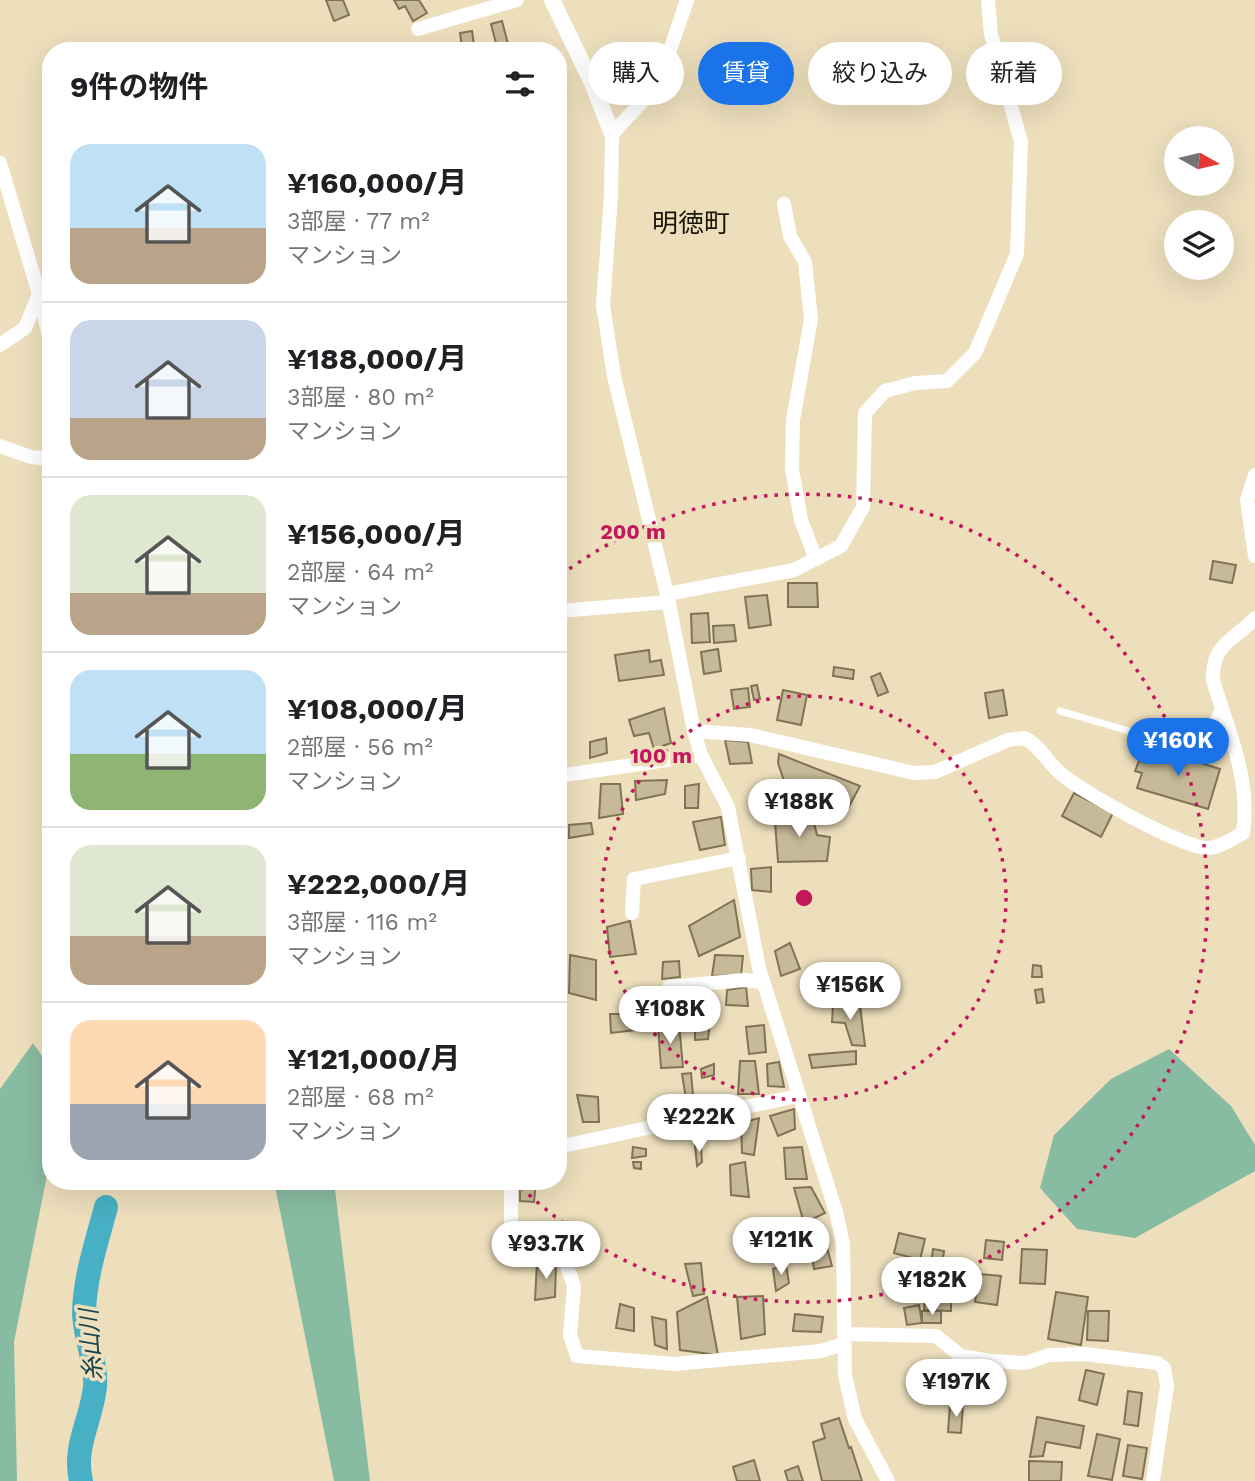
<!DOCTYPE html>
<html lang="ja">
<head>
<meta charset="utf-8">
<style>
	:root { --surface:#fff; --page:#f2f2f2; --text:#202124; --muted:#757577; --line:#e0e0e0; --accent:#1a73e8 }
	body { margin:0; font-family:"Work Sans","Noto Sans JP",sans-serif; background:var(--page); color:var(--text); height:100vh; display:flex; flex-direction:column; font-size:26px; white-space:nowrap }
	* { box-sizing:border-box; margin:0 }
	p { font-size:23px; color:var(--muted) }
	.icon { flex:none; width:38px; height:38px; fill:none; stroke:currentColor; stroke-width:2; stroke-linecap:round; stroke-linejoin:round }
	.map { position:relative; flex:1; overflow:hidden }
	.drawer { position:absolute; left:42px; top:42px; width:525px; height:1148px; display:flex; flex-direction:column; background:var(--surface); border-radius:28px; box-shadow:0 7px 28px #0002 }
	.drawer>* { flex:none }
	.hud { position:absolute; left:588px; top:42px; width:562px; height:63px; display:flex; gap:14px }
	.needle { width:46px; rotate:98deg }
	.buttons { position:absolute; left:1164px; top:126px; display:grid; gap:14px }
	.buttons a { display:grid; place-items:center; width:70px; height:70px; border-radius:50%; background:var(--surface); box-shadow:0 7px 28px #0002; font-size:35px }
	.price { position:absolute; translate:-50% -60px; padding:0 16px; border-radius:24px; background:#fff; color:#222; font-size:23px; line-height:46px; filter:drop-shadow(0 2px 4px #0008) }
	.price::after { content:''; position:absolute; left:50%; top:42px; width:21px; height:16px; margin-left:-10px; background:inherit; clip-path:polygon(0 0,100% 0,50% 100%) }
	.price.current { background:var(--accent); color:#fff }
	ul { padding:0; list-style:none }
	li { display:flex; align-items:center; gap:21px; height:175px; padding:0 28px }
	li+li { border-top:2px solid var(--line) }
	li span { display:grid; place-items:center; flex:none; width:196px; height:140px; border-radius:21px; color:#555 }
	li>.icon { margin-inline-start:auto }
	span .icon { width:84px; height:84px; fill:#fffc; stroke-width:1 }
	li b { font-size:30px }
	h2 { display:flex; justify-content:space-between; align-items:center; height:84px; padding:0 28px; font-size:30px }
	.tag { padding:0 24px; border-radius:32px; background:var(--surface); box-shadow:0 7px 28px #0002; font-size:24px; line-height:63px }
	.tag.current { background:var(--accent); color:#fff }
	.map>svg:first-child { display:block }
	.green { fill:#88bca2 }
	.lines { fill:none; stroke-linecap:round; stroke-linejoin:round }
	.river { stroke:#48b0c4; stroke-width:24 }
	.building { fill:#c7ba98; stroke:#807454; stroke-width:2 }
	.service { stroke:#fff; stroke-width:7 }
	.minor { stroke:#fff; stroke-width:14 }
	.tertiary { stroke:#fff; stroke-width:16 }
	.ring { fill:none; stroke:#c2185b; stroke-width:3.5; stroke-dasharray:3.5 7 }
	.labels { text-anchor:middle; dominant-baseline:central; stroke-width:7; stroke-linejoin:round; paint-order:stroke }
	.water-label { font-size:24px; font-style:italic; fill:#16444d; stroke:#eddfbc }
	.quarter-label { font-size:26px; fill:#191408; stroke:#eddfbc }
	.centre { fill:#c2185b; stroke:#eddfbc; stroke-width:3.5 }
	.ring-label { font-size:21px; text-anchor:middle; font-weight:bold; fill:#c2185b; stroke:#eddfbc; stroke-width:7; stroke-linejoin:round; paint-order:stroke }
</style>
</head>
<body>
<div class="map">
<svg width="1255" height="1481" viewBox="0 0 1255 1481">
	<rect width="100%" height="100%" fill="#eddfbc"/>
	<!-- green -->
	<g class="green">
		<polygon points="33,1043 51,1069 51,1155 14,1342 17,1481 0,1481 0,1089"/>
		<polygon points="1169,1049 1231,1106 1255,1145 1255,1171 1135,1238 1077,1229 1040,1188 1054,1135 1111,1079"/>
		<polygon points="274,1181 334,1181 370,1481 334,1481"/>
	</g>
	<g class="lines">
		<!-- river -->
		<path class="river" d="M81 1481C73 1446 91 1422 95 1387 97 1362 84 1337 84 1312 85 1276 97 1241 106 1207"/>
	</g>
	<!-- building -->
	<g class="building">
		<polygon points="326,0 343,0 349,15 334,21"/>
		<polygon points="394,0 419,0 427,13 413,21 405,6 399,9"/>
		<polygon points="502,21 508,44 497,47 491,24"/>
		<polygon points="472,31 474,45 462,47 460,33"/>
		<polygon points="1213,561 1236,565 1232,583 1210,579"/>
		<polygon points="788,583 817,583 818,607 788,607"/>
		<polygon points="767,595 771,625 749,628 745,597"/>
		<polygon points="708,613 710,642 692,643 691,614"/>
		<polygon points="734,625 736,641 714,643 713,626"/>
		<polygon points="718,649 721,671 704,674 701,652"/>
		<polygon points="649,650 650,662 661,660 664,675 619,681 615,655"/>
		<polygon points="834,667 854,670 853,679 833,676"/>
		<polygon points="880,673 888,692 878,696 871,677"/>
		<polygon points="757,685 760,699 754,700 751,686"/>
		<polygon points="748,688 750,707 734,709 731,690"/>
		<polygon points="783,690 807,695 801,725 777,720"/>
		<polygon points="1003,690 1007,715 989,718 985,693"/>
		<polygon points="664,708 671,743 654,749 649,733 634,736 629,720"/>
		<polygon points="606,738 607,753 590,758 590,742"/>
		<polygon points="725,740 748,742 752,763 730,764"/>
		<polygon points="1152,748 1220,769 1208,809 1137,788 1142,773 1135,771 1139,761 1147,763"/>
		<polygon points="779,754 860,786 846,812 787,790 778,763"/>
		<polygon points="667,780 665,794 636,800 635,781"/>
		<polygon points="601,784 620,784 623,814 599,818"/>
		<polygon points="699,784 698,808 685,808 685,786"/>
		<polygon points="1074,793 1113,813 1101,837 1062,816"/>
		<polygon points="786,807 786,817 812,815 817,835 830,837 827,861 778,862 774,808"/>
		<polygon points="721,817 725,845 700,850 693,822"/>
		<polygon points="591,823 593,834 569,838 569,825"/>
		<polygon points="771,867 771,892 752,890 751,869"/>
		<polygon points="734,900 740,937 699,956 689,926"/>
		<polygon points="630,921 636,954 610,957 607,927"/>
		<polygon points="790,943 800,969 781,976 775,951"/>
		<polygon points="570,955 596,960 596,1000 569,993"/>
		<polygon points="715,955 743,956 741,975 712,976"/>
		<polygon points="679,961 680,977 662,979 663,962"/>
		<polygon points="1033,965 1041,966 1042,977 1032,977"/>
		<polygon points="746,987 748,1006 726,1005 727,990"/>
		<polygon points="1042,989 1044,1002 1037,1003 1035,990"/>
		<polygon points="833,1005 860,1006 865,1046 852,1045 845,1023 832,1022"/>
		<polygon points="610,1014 644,1014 644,1029 611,1033"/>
		<polygon points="695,1022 710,1022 708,1039 695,1040"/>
		<polygon points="679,1024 683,1067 661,1068 658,1026"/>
		<polygon points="764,1025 766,1052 749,1054 746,1027"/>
		<polygon points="856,1051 856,1064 812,1068 809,1055"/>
		<polygon points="740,1061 755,1061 759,1094 738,1094"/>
		<polygon points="779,1062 784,1087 768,1086 767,1064"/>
		<polygon points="714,1064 714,1075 702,1078 701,1069"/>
		<polygon points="691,1073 694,1106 687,1105 682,1074"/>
		<polygon points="577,1095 598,1097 599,1122 583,1122"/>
		<polygon points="794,1109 795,1129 778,1136 770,1116"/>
		<polygon points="759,1118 754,1155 742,1153 741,1123"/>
		<polygon points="695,1145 701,1145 702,1162 697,1166"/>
		<polygon points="633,1147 646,1149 646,1156 632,1158"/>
		<polygon points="802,1147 807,1179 786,1179 784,1148"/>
		<polygon points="633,1162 641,1162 641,1169 634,1168"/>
		<polygon points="745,1162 749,1197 731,1195 730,1165"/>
		<polygon points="520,1181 536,1181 534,1202 520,1201"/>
		<polygon points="811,1187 825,1213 804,1223 794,1188"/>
		<polygon points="823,1233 832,1266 814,1269 810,1241"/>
		<polygon points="899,1233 925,1239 920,1260 894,1253"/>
		<polygon points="986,1240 1004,1242 1002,1260 984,1258"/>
		<polygon points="933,1249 944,1251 942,1266 931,1265"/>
		<polygon points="1022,1249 1047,1250 1045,1284 1020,1283"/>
		<polygon points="537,1262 556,1264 555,1297 535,1300"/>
		<polygon points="701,1263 704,1294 693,1296 685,1264"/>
		<polygon points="786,1265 789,1283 776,1291 773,1269"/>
		<polygon points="931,1269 953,1272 950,1295 928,1292"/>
		<polygon points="979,1274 1001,1276 997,1305 975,1302"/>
		<polygon points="1056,1292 1088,1297 1081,1345 1048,1339"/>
		<polygon points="763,1296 765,1334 741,1339 737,1297"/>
		<polygon points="707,1297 718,1355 680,1350 677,1312"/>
		<polygon points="925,1299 951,1300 951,1311 924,1310"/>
		<polygon points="620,1304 634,1308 634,1331 616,1328"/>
		<polygon points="919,1305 922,1323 907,1325 904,1308"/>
		<rect x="922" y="1311" width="19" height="12"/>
		<polygon points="1088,1311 1109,1311 1108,1341 1087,1340"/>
		<polygon points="795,1314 823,1317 821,1332 793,1331"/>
		<polygon points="652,1317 666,1320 667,1349 655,1345"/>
		<polygon points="1086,1370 1104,1374 1097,1405 1079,1400"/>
		<polygon points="1128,1391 1142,1393 1138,1426 1124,1424"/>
		<polygon points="950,1405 963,1405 961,1433 948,1432"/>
		<polygon points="1037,1417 1084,1426 1080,1448 1046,1442 1043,1456 1030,1457"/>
		<polygon points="839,1418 849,1448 851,1447 862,1481 822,1481 813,1442 825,1438 821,1424"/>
		<polygon points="1097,1434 1120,1439 1112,1480 1088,1476"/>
		<polygon points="1128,1445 1147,1448 1142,1479 1123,1476"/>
		<polygon points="754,1460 760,1481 737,1481 733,1467"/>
		<polygon points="1029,1461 1062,1462 1061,1481 1029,1481"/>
		<polygon points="798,1466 803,1481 788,1481 785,1471"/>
	</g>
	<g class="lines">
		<!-- service -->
		<polyline class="service" points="1060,711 1174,744 1192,743 1207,734 1219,707"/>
		<!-- minor -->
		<g class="minor">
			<polyline points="687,0 664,68 649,94 612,134 611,196 603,305 614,376 667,594 694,731 701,755 728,807 759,968 836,1212 843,1244 845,1375 855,1419 888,1481"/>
			<polyline points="418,29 517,0"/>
			<polyline points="0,163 39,294 25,328 0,345"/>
			<polyline points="784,204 790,236 805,262 811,319 793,420 792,469 801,520 816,559"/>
			<polyline points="39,294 51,344"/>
			<polyline points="0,446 31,457 51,459"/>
			<polyline points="1255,475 1247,500 1255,556"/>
			<polyline points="50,500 51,499"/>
			<polyline points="667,594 794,570 841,546 863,507 865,413 885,391 915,383 947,381 975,353 1017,254 1021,142 991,34 988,0"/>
			<polyline points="559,611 669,602"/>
			<path d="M694 731 750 735 914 773 935 772 1008 740 1024 738C1038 744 1047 761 1059 772 1078 790 1184 849 1208 848 1221 847 1232 839 1243 833 1251 779 1228 731 1213 680 1212 643 1234 641 1255 618"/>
			<polyline points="558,776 701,755"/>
			<polyline points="632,913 634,879 739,858"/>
			<polyline points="669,987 744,980 763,982"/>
			<polyline points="558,1147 797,1096"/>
			<polyline points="511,1181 511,1236 564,1258 574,1286 570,1335 577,1356 675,1364 821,1351 844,1344"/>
			<polyline points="844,1334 936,1336 961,1356 991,1361 1026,1363 1049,1355 1085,1354 1157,1363 1164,1368 1167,1386 1153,1481"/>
		</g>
		<!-- tertiary -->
		<polyline class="tertiary" points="552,0 593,85 612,134"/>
	</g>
	<!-- distance rings -->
	<g class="ring">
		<circle cx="804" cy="898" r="202"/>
		<path d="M561 575A404 404 0 1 1 518 1184"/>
	</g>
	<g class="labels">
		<!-- water labels -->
		<g class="water-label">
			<text transform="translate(91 1345) rotate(-94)">糸山川</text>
		</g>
		<!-- quarter labels -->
		<g class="quarter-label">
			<text x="691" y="223">明徳町</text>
		</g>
	</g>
	<circle cx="804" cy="898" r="10" class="centre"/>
	<g class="ring-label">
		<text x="633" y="539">200 m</text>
		<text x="661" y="763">100 m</text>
	</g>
</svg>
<div class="buttons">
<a><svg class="needle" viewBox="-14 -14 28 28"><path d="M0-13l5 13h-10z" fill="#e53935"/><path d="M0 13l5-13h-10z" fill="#757577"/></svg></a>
<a><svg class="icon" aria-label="layers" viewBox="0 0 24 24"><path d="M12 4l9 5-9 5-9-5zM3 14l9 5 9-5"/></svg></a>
</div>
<b class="price current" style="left:1178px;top:778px">¥160K</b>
<b class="price" style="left:799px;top:839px">¥188K</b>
<b class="price" style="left:850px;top:1022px">¥156K</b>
<b class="price" style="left:670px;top:1046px">¥108K</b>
<b class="price" style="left:699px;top:1154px">¥222K</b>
<b class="price" style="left:781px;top:1277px">¥121K</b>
<b class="price" style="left:546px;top:1281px">¥93.7K</b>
<b class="price" style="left:932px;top:1317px">¥182K</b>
<b class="price" style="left:956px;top:1419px">¥197K</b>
<div class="hud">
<a class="tag">購入</a>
<a class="tag current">賃貸</a>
<a class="tag">絞り込み</a>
<a class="tag">新着</a>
</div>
<section class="drawer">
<h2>9件の物件<svg class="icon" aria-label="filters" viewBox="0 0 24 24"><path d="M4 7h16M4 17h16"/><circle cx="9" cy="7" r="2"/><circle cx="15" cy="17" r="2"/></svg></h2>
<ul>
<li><span style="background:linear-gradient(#bfe0f5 60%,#b9a48a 0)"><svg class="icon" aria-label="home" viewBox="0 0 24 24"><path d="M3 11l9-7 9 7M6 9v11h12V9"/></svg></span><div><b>¥160,000/月</b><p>3部屋 · 77 m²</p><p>マンション</p></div></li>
<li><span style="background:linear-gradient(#c9d6e8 70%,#b9a48a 0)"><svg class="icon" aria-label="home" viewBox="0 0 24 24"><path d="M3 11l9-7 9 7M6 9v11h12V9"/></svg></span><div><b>¥188,000/月</b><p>3部屋 · 80 m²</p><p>マンション</p></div></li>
<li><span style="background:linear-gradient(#dfe7d0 70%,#b9a48a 0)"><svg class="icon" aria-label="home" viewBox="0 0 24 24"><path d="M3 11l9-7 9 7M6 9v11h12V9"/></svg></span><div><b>¥156,000/月</b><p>2部屋 · 64 m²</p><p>マンション</p></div></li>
<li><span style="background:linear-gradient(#bfe0f5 60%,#8fb573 0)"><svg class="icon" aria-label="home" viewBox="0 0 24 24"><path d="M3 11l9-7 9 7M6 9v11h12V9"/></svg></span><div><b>¥108,000/月</b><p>2部屋 · 56 m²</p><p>マンション</p></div></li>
<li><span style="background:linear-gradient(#dfe7d0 65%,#b9a48a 0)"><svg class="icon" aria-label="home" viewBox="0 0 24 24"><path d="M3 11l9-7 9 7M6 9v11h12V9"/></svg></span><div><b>¥222,000/月</b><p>3部屋 · 116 m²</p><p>マンション</p></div></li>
<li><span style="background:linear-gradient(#ffd9b3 60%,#9aa5b1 0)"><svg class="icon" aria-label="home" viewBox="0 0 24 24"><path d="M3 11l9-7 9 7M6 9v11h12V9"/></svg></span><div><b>¥121,000/月</b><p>2部屋 · 68 m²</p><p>マンション</p></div></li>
</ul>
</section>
</div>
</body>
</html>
